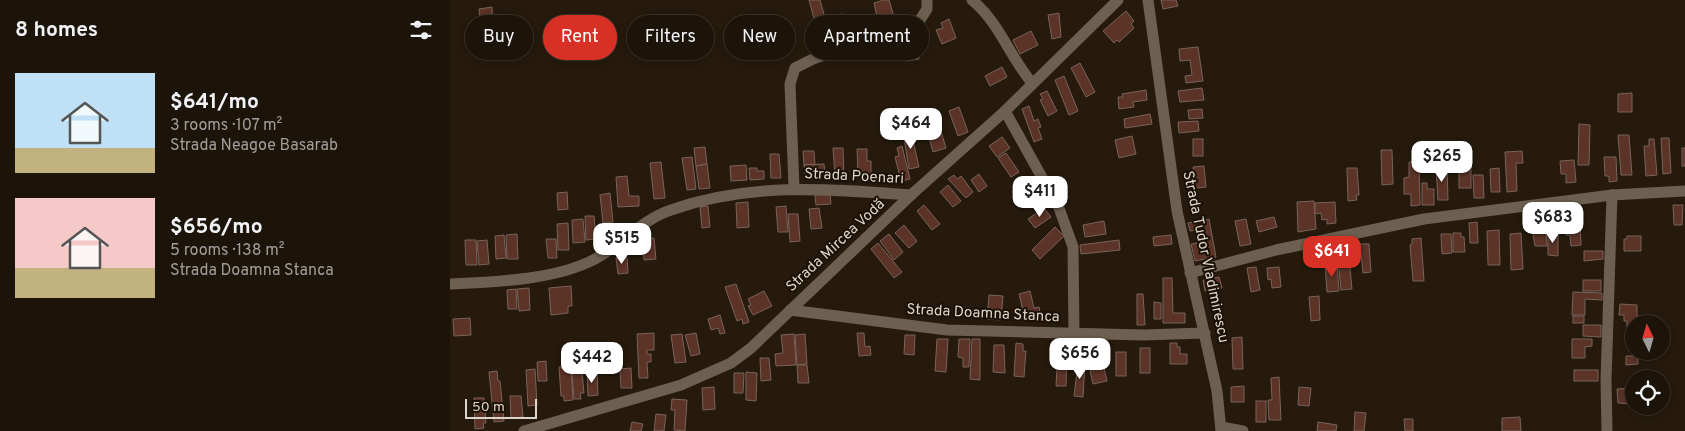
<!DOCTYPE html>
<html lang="en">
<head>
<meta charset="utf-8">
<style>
	:root { --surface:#1c1409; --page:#251d12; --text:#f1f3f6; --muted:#a09e9c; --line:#3a332a; --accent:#d93025 }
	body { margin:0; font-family:Overpass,sans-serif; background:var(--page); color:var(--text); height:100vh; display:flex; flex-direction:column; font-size:19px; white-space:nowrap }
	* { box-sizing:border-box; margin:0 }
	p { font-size:16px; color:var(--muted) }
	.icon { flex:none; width:28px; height:28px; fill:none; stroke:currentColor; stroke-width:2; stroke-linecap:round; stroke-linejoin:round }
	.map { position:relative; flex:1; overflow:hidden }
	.details { display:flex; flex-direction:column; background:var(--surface); width:450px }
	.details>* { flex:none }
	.hud { position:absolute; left:15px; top:15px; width:475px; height:45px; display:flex; gap:10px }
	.needle { width:32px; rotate:355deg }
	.buttons { position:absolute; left:1175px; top:315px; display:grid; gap:10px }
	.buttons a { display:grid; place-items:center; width:45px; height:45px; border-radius:50%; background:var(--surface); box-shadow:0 2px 8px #0003,0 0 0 1px var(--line); font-size:25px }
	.scale { position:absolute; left:15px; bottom:12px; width:72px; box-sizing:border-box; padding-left:5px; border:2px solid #dcd5cb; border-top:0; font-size:14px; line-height:18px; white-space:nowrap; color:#dcd5cb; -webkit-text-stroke:4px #1b1104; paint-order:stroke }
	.price { position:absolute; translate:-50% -42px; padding:0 11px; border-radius:10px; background:#fff; color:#222; font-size:16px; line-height:32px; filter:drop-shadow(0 1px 2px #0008) }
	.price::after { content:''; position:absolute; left:50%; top:30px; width:15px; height:11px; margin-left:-8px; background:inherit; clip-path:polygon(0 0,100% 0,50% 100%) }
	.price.active { background:var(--accent); color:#fff }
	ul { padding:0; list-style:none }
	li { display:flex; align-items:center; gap:15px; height:125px; padding:0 15px }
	li span { display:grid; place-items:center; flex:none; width:140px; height:100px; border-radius:0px; color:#555 }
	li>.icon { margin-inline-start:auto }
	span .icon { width:60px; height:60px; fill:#fffc; stroke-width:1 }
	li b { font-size:21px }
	h2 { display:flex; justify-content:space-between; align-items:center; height:60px; padding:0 15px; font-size:21px }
	.tag { padding:0 18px; border-radius:22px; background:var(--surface); box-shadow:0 2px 8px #0003,0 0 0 1px var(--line); font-size:18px; line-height:45px }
	.tag.active { background:var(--accent); color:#fff }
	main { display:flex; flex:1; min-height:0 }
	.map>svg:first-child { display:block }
	.building { fill:#5b3327; stroke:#79635c }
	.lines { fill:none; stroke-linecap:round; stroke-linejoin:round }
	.minor { stroke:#6d6050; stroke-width:11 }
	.labels { text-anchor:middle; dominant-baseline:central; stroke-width:4; stroke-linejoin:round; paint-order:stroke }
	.street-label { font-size:15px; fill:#dcd5cb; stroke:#1b1104 }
</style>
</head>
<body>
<main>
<section class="details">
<h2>8 homes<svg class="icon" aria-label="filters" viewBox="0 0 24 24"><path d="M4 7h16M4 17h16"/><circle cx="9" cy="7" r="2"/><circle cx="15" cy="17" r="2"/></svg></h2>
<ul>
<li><span style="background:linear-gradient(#bfe0f5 75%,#c2b280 0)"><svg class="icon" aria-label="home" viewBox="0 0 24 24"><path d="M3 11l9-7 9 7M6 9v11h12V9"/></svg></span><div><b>$641/mo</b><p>3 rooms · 107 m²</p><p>Strada Neagoe Basarab</p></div></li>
<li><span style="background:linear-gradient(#f6c9c9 70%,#c2b280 0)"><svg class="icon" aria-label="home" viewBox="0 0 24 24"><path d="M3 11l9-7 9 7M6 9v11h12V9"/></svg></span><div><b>$656/mo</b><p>5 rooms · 138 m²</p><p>Strada Doamna Stanca</p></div></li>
</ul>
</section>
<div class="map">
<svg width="1235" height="431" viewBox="0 0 1235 431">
	<rect width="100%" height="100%" fill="#251a0c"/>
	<!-- building -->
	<g class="building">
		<polygon points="359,0 370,0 381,40 373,42 371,36 369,37"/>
		<polygon points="434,0 439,0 444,17 430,21 433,29 420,33 415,22 427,17 424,3"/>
		<polygon points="711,0 726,0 728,6 713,9"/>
		<polygon points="42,7 43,27 31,28 29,9"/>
		<polygon points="676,11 684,21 681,24 684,28 669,42 667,40 664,43 653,31"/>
		<polygon points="609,13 611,37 602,39 598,15"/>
		<polygon points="392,14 394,27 384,29 383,16"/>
		<polygon points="499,19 506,38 492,44 486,30 493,28 491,23"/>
		<polygon points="581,31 588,45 570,54 563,40"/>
		<polygon points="466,35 469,59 457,61 455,36"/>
		<polygon points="748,47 753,81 736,83 735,76 742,75 740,60 730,61 729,49"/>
		<polygon points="630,63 645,92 636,97 621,68"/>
		<polygon points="552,67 557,77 540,86 535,76"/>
		<polygon points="614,76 628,111 619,115 605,80"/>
		<polygon points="752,88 754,100 730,102 728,91"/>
		<polygon points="696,90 697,100 683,102 684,107 669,109 668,97 673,97 672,94"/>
		<polygon points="597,91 607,111 598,116 590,100 593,99 590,94"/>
		<polygon points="1182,93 1182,112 1168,112 1168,94"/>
		<polygon points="579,106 584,121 588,119 591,127 588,128 592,139 584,142 572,109"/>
		<polygon points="509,107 518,132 508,136 499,111"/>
		<polygon points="752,109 753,118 739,119 738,110"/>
		<polygon points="700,114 702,124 675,128 674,119"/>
		<polygon points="485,120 487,128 490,128 496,148 483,152 475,123"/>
		<polygon points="748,121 749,131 729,133 728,122"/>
		<polygon points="1129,124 1140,125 1139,165 1128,165"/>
		<polygon points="461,131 469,167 459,169 453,132"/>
		<polygon points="1168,135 1179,135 1182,175 1171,175"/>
		<polygon points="682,136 686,154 669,158 665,140"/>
		<polygon points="552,137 560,148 547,157 539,146"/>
		<polygon points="1211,138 1219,138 1221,173 1213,174"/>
		<rect x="743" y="139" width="10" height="17"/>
		<polygon points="1199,139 1204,139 1207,175 1196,176 1194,146 1199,146"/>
		<polygon points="452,146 460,179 451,181 445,157 449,156 447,148"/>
		<polygon points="255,147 257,164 246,166 244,148"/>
		<polygon points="383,148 393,148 394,177 385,177"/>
		<rect x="1232" y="148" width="3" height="18"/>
		<polygon points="407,149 417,149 417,161 421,161 421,176 408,176"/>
		<polygon points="931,150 942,150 943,184 932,185"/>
		<polygon points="353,151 364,151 365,165 354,165"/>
		<polygon points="1072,151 1073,163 1066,163 1067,191 1057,192 1055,152"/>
		<polygon points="556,153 569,172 561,177 548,158"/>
		<polygon points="320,154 329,154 331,178 321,178"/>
		<polygon points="242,157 246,189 237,190 232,158"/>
		<rect x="1009" y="157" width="12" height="31"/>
		<polygon points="1154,157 1166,157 1167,181 1159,182 1159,176 1155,176"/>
		<polygon points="1124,160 1126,182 1116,183 1116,174 1111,174 1110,161"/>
		<polygon points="211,162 215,198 204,199 200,163"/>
		<polygon points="959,162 969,162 970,205 961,206 961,194 954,194 954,178 959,177"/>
		<polygon points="257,164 260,188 249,189 246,166"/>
		<polygon points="374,164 375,173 355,174 354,165"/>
		<polygon points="296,165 297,180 281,181 280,166"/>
		<polygon points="754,166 756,187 737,189 736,179 744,178 743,167"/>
		<polygon points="997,166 998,200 988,200 986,167"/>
		<polygon points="299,168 307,168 307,171 314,171 314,179 300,180"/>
		<polygon points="897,168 907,168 909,195 906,195 907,200 898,201"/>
		<polygon points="1049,168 1050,192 1041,192 1040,169"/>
		<polygon points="529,174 537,186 529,192 521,180"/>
		<polygon points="504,175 507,179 511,176 523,192 516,198 498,179"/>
		<polygon points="1023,175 1033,175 1034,198 1024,198"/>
		<polygon points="177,176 179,196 189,196 189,206 168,207 166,177"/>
		<polygon points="972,183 977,183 977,189 984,189 984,205 972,205"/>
		<polygon points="498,185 511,201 503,207 490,192"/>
		<polygon points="117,192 118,209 108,210 107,193"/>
		<polygon points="160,193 163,222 153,223 150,195"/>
		<polygon points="380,194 381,204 366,205 365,195"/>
		<polygon points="864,201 866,229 848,232 847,202"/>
		<polygon points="298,202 299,227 287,228 286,203"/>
		<polygon points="885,202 886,223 877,224 877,219 872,220 871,213 865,214 865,203"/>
		<polygon points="474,205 490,224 482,230 467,211"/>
		<polygon points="1223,205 1233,205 1232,225 1224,225"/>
		<polygon points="258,206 260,227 252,228 250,207"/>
		<polygon points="336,206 338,232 328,232 326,207"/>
		<polygon points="369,208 372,228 361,229 359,209"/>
		<polygon points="594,208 601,217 585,228 578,219"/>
		<polygon points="338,214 348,214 350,241 340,242"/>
		<polygon points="135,216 144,216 146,239 136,240"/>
		<polygon points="824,217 827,227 809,232 806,221"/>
		<polygon points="133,219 135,242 123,243 122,220"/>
		<polygon points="759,219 766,257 745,261 741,244 747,243 746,238 752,237 750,230 740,231 738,223"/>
		<polygon points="796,219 801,244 790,246 785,221"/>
		<polygon points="654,221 656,234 635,237 633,225"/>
		<polygon points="1130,221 1131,245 1121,246 1120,235 1116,235 1115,222"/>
		<polygon points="1027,222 1028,243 1020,243 1019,223"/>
		<polygon points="118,223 119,250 108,250 107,224"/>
		<polygon points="454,225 467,241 459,248 445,233"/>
		<polygon points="605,227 614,236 590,259 582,250"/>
		<polygon points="1082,229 1096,229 1097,246 1085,246"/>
		<polygon points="1049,230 1050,265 1038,265 1037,231"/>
		<polygon points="1003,233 1011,233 1011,237 1014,237 1015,252 1003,252"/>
		<polygon points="1071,233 1073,269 1061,270 1060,234"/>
		<polygon points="1098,233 1108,233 1108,256 1098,255"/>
		<polygon points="67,234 68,259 57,259 56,235"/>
		<polygon points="439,234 453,252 444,260 430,241"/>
		<polygon points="991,234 1001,234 1002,253 992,254"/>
		<polygon points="54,235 56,258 46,259 45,236"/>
		<polygon points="721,235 722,244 704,246 703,237"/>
		<polygon points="1177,236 1191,236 1191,251 1174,251 1174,239 1177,239"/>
		<polygon points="204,238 206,259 194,260 192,239"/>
		<polygon points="971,238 974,281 963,281 960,245 962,244 962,239"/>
		<polygon points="96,239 106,239 107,258 98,258"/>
		<polygon points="15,240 26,240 27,265 16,265"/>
		<polygon points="37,240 39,264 29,265 27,241"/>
		<polygon points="669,240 670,250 631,254 630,245"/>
		<polygon points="428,243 452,272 444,278 421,249"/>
		<polygon points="910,244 919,244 921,272 913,273"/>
		<polygon points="1134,251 1153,251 1153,259 1134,261"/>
		<polygon points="177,257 178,273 168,274 166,258"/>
		<polygon points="899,257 902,289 891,290 888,258"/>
		<polygon points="887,264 889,291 877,292 875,265"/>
		<polygon points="806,267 810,290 801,292 797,268"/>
		<polygon points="829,267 831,287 822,288 821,279 818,280 817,268"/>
		<polygon points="769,277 772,288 755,291 753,280"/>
		<polygon points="713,278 722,278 723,313 735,313 735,323 713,323"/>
		<rect x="1133" y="280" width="18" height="11"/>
		<polygon points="286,284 299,322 293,324 292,319 287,321 275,287"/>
		<polygon points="121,286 122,306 118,306 118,313 101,315 99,288"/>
		<polygon points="79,288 80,310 69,311 67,289"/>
		<polygon points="66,289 67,309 58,309 57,290"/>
		<polygon points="314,291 322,306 303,315 298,306 301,305 298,299"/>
		<polygon points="580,291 584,308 589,307 591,316 575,319 569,294"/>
		<polygon points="1123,292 1152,293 1152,300 1135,299 1135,315 1122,315"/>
		<polygon points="687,294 693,294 695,325 687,325"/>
		<polygon points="539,295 553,296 551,320 537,319"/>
		<polygon points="869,296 870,320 861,321 859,297"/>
		<polygon points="704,302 711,303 711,319 704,319"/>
		<polygon points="1170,304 1187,305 1187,316 1195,317 1194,324 1184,324 1184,327 1177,327 1177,321 1174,321 1174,315 1169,315"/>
		<polygon points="270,315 275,333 270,334 268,328 261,330 258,319"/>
		<rect x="1123" y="316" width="11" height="7"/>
		<polygon points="20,318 21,335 4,336 3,319"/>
		<polygon points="1133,325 1151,325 1151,337 1133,336"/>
		<polygon points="204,333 204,350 197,350 197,354 201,354 201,362 197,362 198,378 189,378 187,334"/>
		<polygon points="246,333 250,354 241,356 235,335"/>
		<polygon points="407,333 414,333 415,347 420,346 421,355 409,356"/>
		<polygon points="232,334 236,362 225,363 221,335"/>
		<polygon points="344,334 346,365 326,366 325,354 333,353 331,335"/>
		<polygon points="355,334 357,364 347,365 345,335"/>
		<polygon points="455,335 465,335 464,355 454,354"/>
		<polygon points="792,337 793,369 783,369 782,338"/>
		<polygon points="487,339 498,339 496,372 485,371"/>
		<polygon points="509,339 520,339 519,367 513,367 513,358 508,357"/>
		<polygon points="522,339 530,339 530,380 520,379"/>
		<polygon points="1122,339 1142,339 1142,346 1135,347 1135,358 1122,358"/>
		<polygon points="566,343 573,344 573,351 576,351 574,377 564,376"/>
		<polygon points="720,343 727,343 727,347 730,347 730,354 737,354 737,364 720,364"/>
		<polygon points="544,345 554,345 555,373 543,372"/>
		<rect x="690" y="348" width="10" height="25"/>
		<polygon points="608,350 615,350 615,355 617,355 616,386 606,386"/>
		<rect x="666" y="352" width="10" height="24"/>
		<polygon points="1176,356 1188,356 1188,364 1176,365"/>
		<polygon points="310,358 319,358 321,380 311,381"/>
		<polygon points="96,361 97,381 88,381 87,362"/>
		<polygon points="628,363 635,363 633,397 624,396"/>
		<polygon points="347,365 357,365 359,383 348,383"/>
		<polygon points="121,366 123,400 114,401 114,396 111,396 109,367"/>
		<polygon points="181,368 182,388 171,388 170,369"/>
		<polygon points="654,368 657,381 643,384 640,371"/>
		<polygon points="85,369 87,405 78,406 76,370"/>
		<rect x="1124" y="370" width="24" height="11"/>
		<polygon points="47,371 48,381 50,381 54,421 44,422 39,372"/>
		<polygon points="132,372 134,393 130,393 131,399 124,399 122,373"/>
		<polygon points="137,372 147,372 148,395 138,396"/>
		<polygon points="296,372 307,373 306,401 296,400"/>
		<polygon points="284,373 294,373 293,393 284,393"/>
		<polygon points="829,377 831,420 819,420 818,400 822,400 821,378"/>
		<polygon points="794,386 794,402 781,402 781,387"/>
		<polygon points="264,387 265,409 253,410 252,388"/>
		<polygon points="849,387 861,388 859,406 848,405"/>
		<polygon points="1184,388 1184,402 1181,404 1168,403 1167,389"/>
		<polygon points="60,396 71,396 73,417 61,418"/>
		<polygon points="24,398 34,398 36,423 33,423 34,428 25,429"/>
		<polygon points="222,399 237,400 235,431 224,430 225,410 221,410"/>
		<rect x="806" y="401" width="10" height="21"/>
		<polygon points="905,412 916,413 914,431 904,431"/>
		<polygon points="206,414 216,415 214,431 204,431"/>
		<polygon points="1070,417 1071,431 1052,431 1052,418"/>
		<polygon points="954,419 963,419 963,431 955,431"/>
		<polygon points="182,422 193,424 191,431 180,431"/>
		<polygon points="868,422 887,425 886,431 867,431"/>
	</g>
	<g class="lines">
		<!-- minor -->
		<g class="minor">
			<path d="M522 0C549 22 560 57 582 83"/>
			<polyline points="698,0 727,211 767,391 771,431"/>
			<polyline points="555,111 609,208 623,247 624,333"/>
			<polyline points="344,188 340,84 345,68 363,59 470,20 477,9 477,0"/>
			<polyline points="740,273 826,250 974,219 1162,195 1235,191"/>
			<path d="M0 284C44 282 106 280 145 259 171 245 193 219 221 210 300 182 380 189 461 195"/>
			<polyline points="340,310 497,330 693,335 755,333"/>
			<polyline points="771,427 793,431"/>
			<polyline points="74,431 231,385 281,363 301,348 461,195 555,111 668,0"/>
			<polyline points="1157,431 1156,380 1162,195"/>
		</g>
	</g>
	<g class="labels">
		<!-- street labels -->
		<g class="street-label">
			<text transform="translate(404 177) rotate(3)">Strada Poenari</text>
			<text transform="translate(386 246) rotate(-43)">Strada Mircea Vodă</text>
			<text transform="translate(755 257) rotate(78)">Strada Tudor Vladimirescu</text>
			<text transform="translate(533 314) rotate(3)">Strada Doamna Stanca</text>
		</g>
	</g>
</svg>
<div class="buttons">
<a><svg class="needle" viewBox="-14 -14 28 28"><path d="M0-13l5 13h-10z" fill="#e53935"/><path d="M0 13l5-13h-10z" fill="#a09e9c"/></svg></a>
<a><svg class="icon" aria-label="locate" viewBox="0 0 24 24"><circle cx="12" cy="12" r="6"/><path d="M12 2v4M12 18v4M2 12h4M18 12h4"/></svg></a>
</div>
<div class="scale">50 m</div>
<b class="price" style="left:461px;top:150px">$464</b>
<b class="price" style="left:992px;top:183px">$265</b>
<b class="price" style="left:590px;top:218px">$411</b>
<b class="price" style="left:1103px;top:244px">$683</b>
<b class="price" style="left:172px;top:265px">$515</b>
<b class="price active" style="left:882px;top:278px">$641</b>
<b class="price" style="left:630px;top:380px">$656</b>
<b class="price" style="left:142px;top:384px">$442</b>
<div class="hud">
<a class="tag">Buy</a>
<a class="tag active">Rent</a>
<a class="tag">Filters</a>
<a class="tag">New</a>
<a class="tag">Apartment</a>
</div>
</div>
</main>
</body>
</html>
